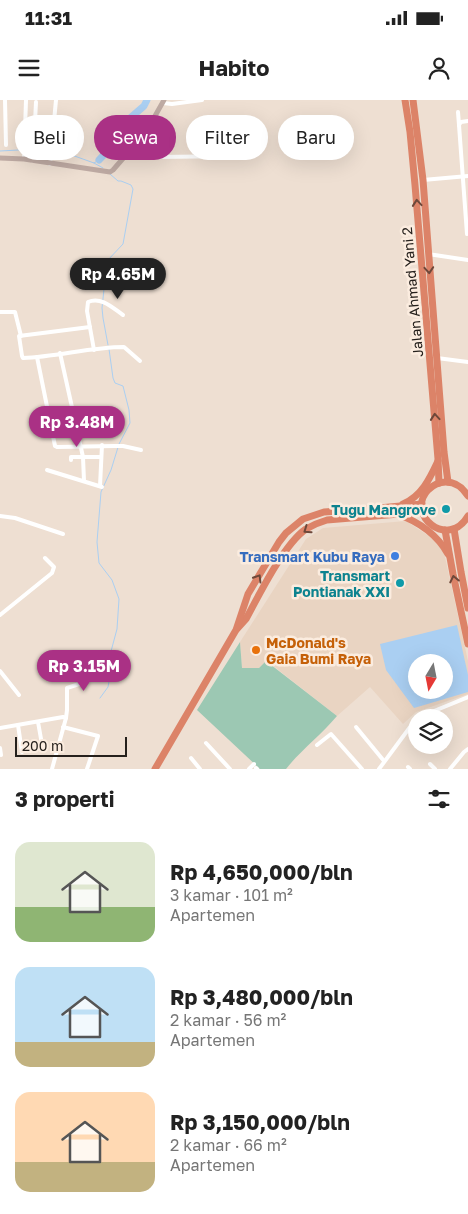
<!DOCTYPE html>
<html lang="id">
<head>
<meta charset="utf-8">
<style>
	:root { --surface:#fff; --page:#f2f2f2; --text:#222; --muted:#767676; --accent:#aa3185 }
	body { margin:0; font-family:"Golos Text",sans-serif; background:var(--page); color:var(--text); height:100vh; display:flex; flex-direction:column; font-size:19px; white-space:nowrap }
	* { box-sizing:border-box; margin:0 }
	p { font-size:16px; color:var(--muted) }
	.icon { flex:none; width:28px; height:28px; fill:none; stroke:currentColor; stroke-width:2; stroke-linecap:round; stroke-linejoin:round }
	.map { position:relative; height:669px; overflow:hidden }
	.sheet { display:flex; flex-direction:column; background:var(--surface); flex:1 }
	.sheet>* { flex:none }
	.banner { position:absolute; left:15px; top:15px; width:439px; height:45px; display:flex; gap:10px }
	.needle { width:32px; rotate:190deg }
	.controls { position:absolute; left:408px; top:554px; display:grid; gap:10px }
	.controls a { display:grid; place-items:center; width:45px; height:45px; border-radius:50%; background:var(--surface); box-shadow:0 5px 20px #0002; font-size:25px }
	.scale { position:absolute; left:15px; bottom:12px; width:112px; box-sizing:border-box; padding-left:5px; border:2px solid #25201c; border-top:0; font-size:14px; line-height:18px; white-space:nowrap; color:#25201c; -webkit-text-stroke:4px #fbecdf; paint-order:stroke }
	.price { position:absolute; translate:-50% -42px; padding:0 11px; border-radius:18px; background:var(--accent); color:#fff; font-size:16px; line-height:32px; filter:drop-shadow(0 1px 2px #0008) }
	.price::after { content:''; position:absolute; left:50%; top:30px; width:15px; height:11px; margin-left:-8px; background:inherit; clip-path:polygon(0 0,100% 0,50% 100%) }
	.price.selected { background:#222; color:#fff }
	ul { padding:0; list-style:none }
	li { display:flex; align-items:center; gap:15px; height:125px; padding:0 15px }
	li span { display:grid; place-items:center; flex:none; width:140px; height:100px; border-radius:15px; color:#555 }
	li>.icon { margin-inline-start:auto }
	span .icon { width:60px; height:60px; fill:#fffc; stroke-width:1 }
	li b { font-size:21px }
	h2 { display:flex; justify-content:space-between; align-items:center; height:60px; padding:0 15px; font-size:21px }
	.chip { padding:0 18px; border-radius:22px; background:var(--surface); box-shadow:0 5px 20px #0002; font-size:18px; line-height:45px }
	.chip.selected { background:var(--accent); color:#fff }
	.status { display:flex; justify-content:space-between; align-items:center; height:35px; padding:0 25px; background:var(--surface); direction:ltr }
	.status svg { height:14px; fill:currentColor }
	header { display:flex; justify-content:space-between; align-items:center; height:65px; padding:0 15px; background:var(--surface); font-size:22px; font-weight:700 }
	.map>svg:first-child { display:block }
	.built { fill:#e9d4c2; fill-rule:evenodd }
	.green { fill:#9cc8b3 }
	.water { fill:#aacff2; fill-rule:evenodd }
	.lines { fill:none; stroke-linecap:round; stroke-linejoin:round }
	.stream { stroke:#aacff2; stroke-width:1 }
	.river { stroke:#aacff2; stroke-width:7 }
	.street { stroke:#fff; stroke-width:4 }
	.secondary { stroke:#beaaa3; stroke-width:5 }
	.highway { stroke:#dc8368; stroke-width:7 }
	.oneway { stroke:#6e483a }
	.culture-dot { fill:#0f9aa8; stroke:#fbecdf; stroke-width:2 }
	.shop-dot { fill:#3f7fe0; stroke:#fbecdf; stroke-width:2 }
	.food-dot { fill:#e8710a; stroke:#fbecdf; stroke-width:2 }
	.labels { text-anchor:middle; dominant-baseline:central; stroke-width:5; stroke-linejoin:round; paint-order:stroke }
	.street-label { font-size:14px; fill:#25201c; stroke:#fbecdf }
	.culture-label { font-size:14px; font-weight:bold; fill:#0d838f; stroke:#fbecdf; text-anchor:end }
	.shop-label { font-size:14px; font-weight:bold; fill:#366cbe; stroke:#fbecdf; text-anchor:end }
	.food-label { font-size:14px; font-weight:bold; fill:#c56008; stroke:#fbecdf; text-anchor:start }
</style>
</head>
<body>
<div class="status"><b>11:31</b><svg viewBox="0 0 49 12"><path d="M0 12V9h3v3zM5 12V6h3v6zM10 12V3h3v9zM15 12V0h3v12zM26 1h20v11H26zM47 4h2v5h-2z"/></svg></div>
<header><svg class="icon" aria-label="menu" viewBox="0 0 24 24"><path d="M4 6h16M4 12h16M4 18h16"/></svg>Habito<svg class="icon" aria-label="person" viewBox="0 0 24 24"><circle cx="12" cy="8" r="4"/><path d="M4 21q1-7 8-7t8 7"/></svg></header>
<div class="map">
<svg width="468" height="669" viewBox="0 0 468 669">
	<rect width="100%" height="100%" fill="#eedfd2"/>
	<!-- built -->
	<path class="built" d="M406 421 435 440 443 448 468 561V594L416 612 403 624 370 587 337 616 267 561 259 568H242L240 542 306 439 323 428ZM416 562H444V590H416Z"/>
	<!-- green -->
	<path class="green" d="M240 542 242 568H259L266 561 337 616C321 635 301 650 286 669H260L197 610Z"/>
	<!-- water -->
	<path class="water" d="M457 525 468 575V592L414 608 386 570 380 544ZM416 562H444V590H416Z"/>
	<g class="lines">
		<!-- stream -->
		<g class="stream">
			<polyline points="0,51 37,49 55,49 94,63 99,60"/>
			<polyline points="94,63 103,68"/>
			<polyline points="108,245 103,218 102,208 106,170 107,161 123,144 133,89 131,85 121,81 118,81 110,74"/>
			<polyline points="100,598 108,587 110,576 110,555 117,529 119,499 112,480 99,463 97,442 101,392 111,370 119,344 130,323 129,310 123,286 115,283 113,278 109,249"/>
		</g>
		<!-- river -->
		<polyline class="river" points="99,60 117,41 129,19 144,6 147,0"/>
		<!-- street -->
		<g class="street">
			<polyline points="5,0 6,45"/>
			<polyline points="163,3 172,4 202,0"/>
			<polyline points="458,12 459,25"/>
			<polyline points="136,44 148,54 156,57 240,56"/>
			<polyline points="24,59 26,0"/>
			<polyline points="33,61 36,2"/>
			<polyline points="50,64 56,0"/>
			<polyline points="423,80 468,76"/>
			<polyline points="467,134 459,25 461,22 468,21"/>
			<polyline points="428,154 468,160"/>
			<polyline points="0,212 15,212 21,236"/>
			<path d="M90 227 19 236 22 256 23 258C57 257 90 247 124 247L140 261"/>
			<path d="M94 250 87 211 88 202C101 196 113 208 123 215"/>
			<polyline points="60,253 83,357 84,381"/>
			<polyline points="37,257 55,346 57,347 115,346 123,346 141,350"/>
			<polyline points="437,258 468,262"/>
			<polyline points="71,360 71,357 101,357"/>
			<polyline points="47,370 102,387"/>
			<polyline points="100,386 102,345"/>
			<polyline points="0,416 15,418 63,434"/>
			<polyline points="0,515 52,473 54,467 45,458"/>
			<polyline points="0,571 19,595"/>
			<polyline points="66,618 67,610 67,588 88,581 92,564"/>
			<polyline points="417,618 468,597"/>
			<polyline points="38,622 43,650"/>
			<polyline points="18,625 22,652"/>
			<polyline points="63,627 98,636 87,669"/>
			<polyline points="356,627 384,661"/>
			<polyline points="0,628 63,617 66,618 52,669"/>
			<polyline points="206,643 230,669"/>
			<polyline points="317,645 331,634 362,669"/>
			<polyline points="0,648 1,655"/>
			<polyline points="191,658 200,669"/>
			<polyline points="430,664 435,669"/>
			<polyline points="408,667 410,669"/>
			<polyline points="256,668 257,669"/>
			<polyline points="249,669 254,664"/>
			<polyline points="379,669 416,619"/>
			<polyline points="450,669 464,652 468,649"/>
		</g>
		<!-- secondary -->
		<polyline class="secondary" points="0,58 24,59 110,72 113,70 146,32 164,0"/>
		<!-- highway -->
		<g class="highway">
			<polyline points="405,0 410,32 415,85 438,359 439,383"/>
			<polyline points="413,0 423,80 444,352 448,382"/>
			<path d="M468 396C463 388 456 382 446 382 439 382 433 385 428 390 405 415 448 450 468 416"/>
			<path d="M403 404C422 396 430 378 438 361"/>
			<path d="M399 415C420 422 438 436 448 454"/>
			<polyline points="454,429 461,472 468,508"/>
			<polyline points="445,430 453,474 468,544"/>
			<path d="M237 529 246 519C259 495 284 444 306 429 313 425 320 422 327 420L423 412"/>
			<polyline points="155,669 236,530 248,494 279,442 286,433 303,419 324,412 368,409 422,404"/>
		</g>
	</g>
	<!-- one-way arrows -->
	<defs><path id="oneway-chevron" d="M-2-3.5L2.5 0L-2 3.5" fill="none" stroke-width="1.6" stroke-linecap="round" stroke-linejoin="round" transform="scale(1.25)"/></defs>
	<g class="oneway">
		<use href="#oneway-chevron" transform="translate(417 103) rotate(-95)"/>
		<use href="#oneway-chevron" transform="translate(429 170) rotate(86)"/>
		<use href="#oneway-chevron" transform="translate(435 317) rotate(-95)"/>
		<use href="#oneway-chevron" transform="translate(307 430) rotate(145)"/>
		<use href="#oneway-chevron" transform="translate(258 478) rotate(-58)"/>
		<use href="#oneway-chevron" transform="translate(454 479) rotate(-102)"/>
	</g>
	<!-- markers -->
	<g class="culture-dot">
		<circle cx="446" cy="409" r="5"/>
		<circle cx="400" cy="483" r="5"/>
	</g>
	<circle class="shop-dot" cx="395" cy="456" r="5"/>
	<circle class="food-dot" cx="256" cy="550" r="5"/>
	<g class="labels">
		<!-- street labels -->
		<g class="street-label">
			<text transform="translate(412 192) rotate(-95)">Jalan Ahmad Yani 2</text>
		</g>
		<!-- culture labels -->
		<g class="culture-label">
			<text x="436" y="409">Tugu Mangrove</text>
			<text x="390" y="475">Transmart<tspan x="390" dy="16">Pontianak XXI</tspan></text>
		</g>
		<!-- shop labels -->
		<g class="shop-label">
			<text x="385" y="456">Transmart Kubu Raya</text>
		</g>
		<!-- food labels -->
		<g class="food-label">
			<text x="266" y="542">McDonald's<tspan x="266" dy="16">Gaia Bumi Raya</tspan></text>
		</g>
	</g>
</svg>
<div class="controls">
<a><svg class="needle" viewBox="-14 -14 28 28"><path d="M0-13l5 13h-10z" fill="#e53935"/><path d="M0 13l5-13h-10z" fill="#767676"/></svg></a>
<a><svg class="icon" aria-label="layers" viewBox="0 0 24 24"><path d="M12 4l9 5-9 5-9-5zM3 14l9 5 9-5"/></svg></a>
</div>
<div class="scale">200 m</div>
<b class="price selected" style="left:118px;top:200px">Rp 4.65M</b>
<b class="price" style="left:77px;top:348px">Rp 3.48M</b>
<b class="price" style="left:84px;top:592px">Rp 3.15M</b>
<div class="banner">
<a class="chip">Beli</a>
<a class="chip selected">Sewa</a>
<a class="chip">Filter</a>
<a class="chip">Baru</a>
</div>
</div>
<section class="sheet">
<h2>3 properti<svg class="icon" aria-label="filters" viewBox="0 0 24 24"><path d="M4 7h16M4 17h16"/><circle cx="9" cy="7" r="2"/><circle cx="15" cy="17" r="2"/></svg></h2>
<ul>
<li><span style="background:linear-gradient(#dfe7d0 65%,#8fb573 0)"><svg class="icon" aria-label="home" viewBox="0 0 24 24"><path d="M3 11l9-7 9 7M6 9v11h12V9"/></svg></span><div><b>Rp 4,650,000/bln</b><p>3 kamar · 101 m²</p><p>Apartemen</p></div></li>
<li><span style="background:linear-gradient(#bfe0f5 75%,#c2b280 0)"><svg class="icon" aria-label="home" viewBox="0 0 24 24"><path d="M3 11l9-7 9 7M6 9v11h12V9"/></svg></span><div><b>Rp 3,480,000/bln</b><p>2 kamar · 56 m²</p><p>Apartemen</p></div></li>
<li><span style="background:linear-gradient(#ffd9b3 70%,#c2b280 0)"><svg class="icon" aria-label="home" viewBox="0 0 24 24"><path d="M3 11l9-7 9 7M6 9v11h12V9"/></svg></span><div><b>Rp 3,150,000/bln</b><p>2 kamar · 66 m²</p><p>Apartemen</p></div></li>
</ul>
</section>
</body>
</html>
